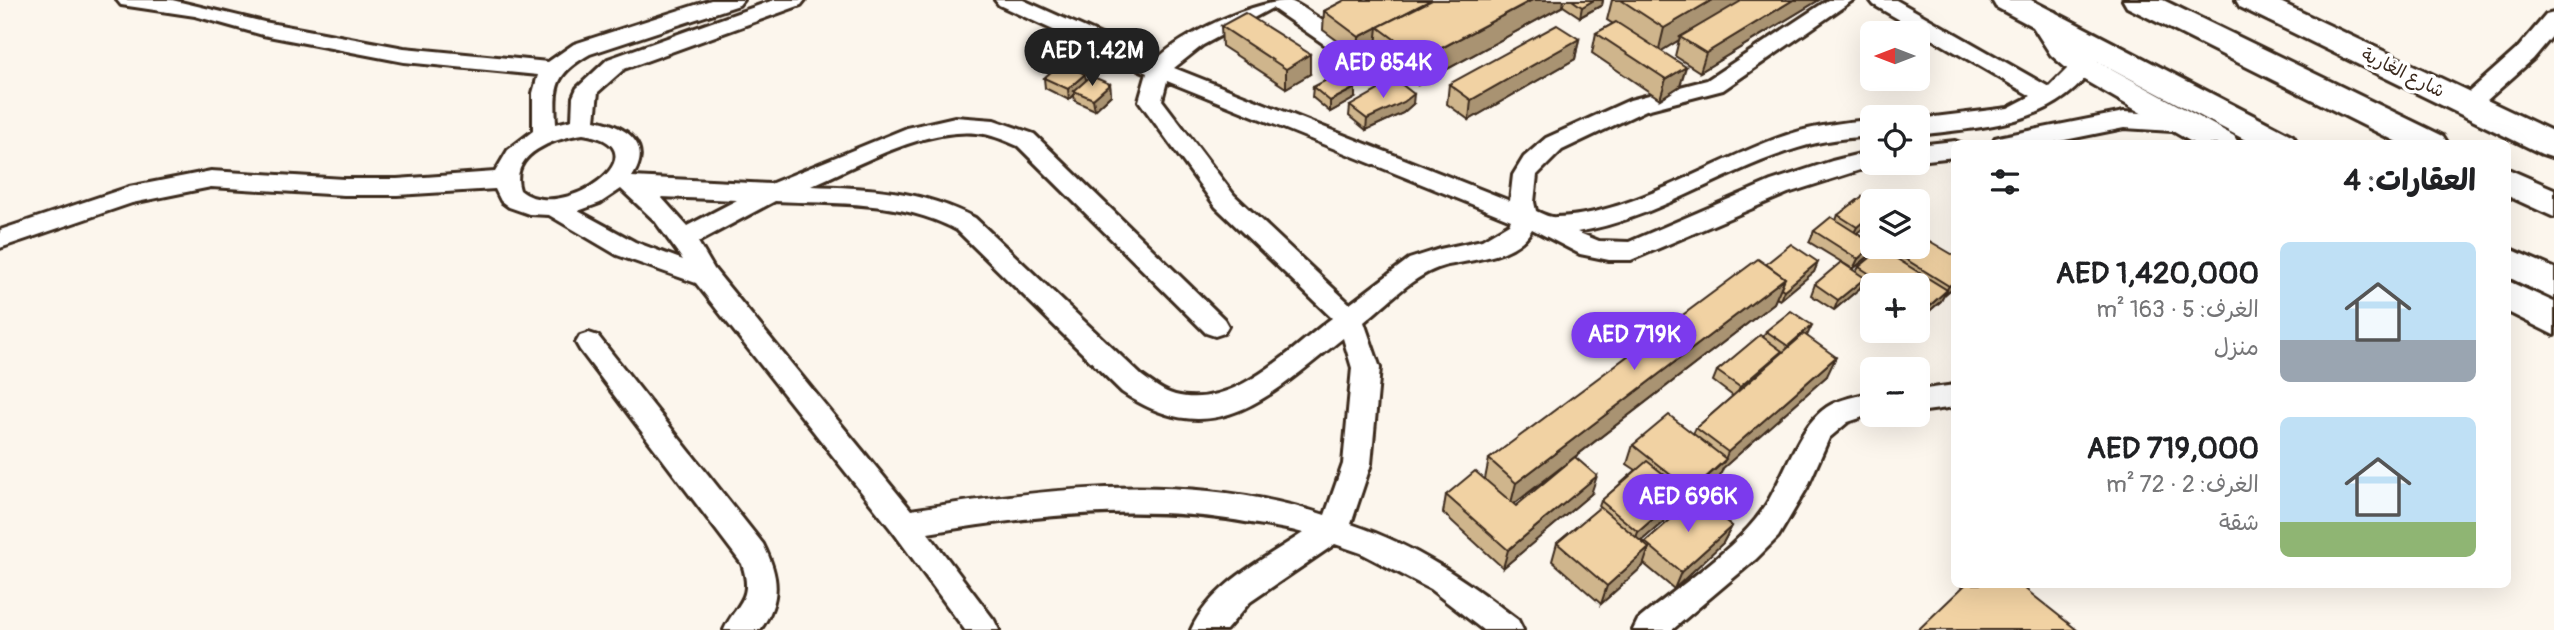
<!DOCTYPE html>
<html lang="ar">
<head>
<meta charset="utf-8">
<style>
	:root { --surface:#fff; --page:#f6f6f6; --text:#202124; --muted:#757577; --accent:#7c3aed }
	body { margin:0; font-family:Pangolin,"Playpen Sans Arabic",sans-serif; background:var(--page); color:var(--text); direction:rtl; height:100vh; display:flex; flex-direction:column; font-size:26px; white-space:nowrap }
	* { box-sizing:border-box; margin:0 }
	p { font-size:23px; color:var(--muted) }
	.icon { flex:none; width:38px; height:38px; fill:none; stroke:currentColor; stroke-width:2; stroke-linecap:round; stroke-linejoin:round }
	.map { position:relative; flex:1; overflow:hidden; direction:ltr }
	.sheet { position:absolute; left:1951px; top:140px; width:560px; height:448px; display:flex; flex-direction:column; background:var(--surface); border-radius:10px; box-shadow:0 7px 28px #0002; direction:rtl }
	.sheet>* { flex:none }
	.needle { width:46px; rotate:270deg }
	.buttons { position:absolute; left:1860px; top:21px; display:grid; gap:14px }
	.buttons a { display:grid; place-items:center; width:70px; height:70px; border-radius:10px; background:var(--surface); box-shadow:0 7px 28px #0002; font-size:35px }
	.price { position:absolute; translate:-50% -60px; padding:0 16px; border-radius:24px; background:var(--accent); color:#fff; font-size:23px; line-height:46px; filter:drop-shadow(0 2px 4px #0008) }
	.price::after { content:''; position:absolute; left:50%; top:42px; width:21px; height:16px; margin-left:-10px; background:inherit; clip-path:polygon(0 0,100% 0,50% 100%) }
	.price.active { background:#222; color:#fff }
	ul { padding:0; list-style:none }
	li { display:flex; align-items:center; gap:21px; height:175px; padding:0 35px }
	li span { display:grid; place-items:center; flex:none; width:196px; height:140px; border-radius:10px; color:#555 }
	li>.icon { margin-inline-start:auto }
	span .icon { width:84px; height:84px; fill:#fffc; stroke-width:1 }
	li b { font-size:30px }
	h2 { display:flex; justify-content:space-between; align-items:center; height:84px; padding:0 35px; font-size:30px }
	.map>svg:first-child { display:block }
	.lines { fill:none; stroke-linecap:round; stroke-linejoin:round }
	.lane-casing { stroke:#3b2a1e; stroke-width:6 }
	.street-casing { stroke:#3b2a1e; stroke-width:6 }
	.secondary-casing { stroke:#3b2a1e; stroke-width:6 }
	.lane { fill:#fff; fill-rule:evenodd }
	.street { fill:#fff; fill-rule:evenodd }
	.secondary { fill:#fff; fill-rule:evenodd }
	.wall { fill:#cfb58c; stroke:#3b2a1e; stroke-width:2; fill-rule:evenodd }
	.shaded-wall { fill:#a99372; stroke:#3b2a1e; stroke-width:2 }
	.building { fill:#f1d2a3; stroke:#3b2a1e; stroke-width:2 }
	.labels { text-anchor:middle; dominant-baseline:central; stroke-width:7; stroke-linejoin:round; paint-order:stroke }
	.street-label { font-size:18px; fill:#3b2a1e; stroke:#fff }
</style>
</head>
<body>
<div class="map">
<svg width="2554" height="630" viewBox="0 0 2554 630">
	<rect width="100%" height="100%" fill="#fcf6ed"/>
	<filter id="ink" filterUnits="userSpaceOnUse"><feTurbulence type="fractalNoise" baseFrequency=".0143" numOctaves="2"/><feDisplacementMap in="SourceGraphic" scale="14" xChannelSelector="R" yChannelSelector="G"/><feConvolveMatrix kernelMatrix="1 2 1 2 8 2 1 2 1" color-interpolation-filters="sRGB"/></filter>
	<g filter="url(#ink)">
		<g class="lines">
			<!-- lane casing -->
			<g class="lane-casing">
				<g id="lane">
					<path d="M117 0H172L264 22 404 48 548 62 574 44 711 0H743L739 5 590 54C555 74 554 85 556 124L572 120 573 97 577 88 608 59 774 0H805L801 5 624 69 598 92 595 120C625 126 654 144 632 177L770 184 907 128 955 117 994 120 1034 134 1224 319 1228 326 1224 333 1215 336 1206 333 1018 146C1004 140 991 134 976 133 923 128 859 165 811 186 869 188 922 190 975 218L1142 376C1152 383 1163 392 1175 395 1234 410 1289 350 1332 318L1216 207 1139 101 1147 73 999 5 995 0H1023L1157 60C1179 35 1257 0 1290 1 1308 8 1336 32 1353 43L1356 48 1353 53H1337L1272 8 1203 45 1174 68 1510 201 1513 175 1524 157 1546 138 1630 100 1707 80 1828 0H1853L1723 90 1646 110 1562 150 1537 175 1534 202 1536 211C1542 214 1550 218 1556 217 1627 216 1711 162 1778 138 1808 127 1840 122 1872 120V136C1847 138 1823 140 1798 148 1722 171 1656 219 1577 232L1599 241 1629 242 1771 181 1832 161 1872 151V163H1882L1788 193 1631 260H1609L1580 254 1532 229C1516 258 1473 259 1444 266 1414 274 1388 303 1364 322L1380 368 1371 464 1351 524C1417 546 1464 579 1518 620L1523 630H1483L1430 589 1361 553 1335 544 1250 602 1226 630H1191C1212 584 1263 560 1303 533 1286 528 1268 526 1251 523 1144 503 1034 515 928 533L994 620 999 630H965L894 533 696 283 617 255 549 215 529 214 509 207 501 201 495 189 397 195H344L211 187 132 203 0 248V230L129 187 211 171 344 179H397L495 172 508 150 533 131V93L538 75 404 62 263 35 195 16 128 6 121 5ZM1167 81 1511 220 1509 224 1482 240 1440 249 1409 259 1350 304 1234 195 1162 100ZM583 134C669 147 562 226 520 190 508 153 556 138 583 134ZM621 189 655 221 683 260 635 242 578 211 600 203ZM661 197 737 200 687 226ZM775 201C837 204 901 200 957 230L1122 392C1215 455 1270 395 1343 338L1352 368 1343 464 1325 515C1191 471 1047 488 911 510L714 269 698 242Z"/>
					<path d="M1870 0H1896L2049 87 2075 61H2091L2094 66C2055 126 1982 127 1918 135V119L2008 108 2031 96 1874 5Z"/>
					<polygon points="2554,13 2554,34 2533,59 2476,110 2468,112 2460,110 2457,105 2460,100 2517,49 2546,15"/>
					<polygon points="2124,112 2188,116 2196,119 2200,124 2196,129 2188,132 2124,128 2045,144 1992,144 1995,138 2003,136"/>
					<polygon points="1955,141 1963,144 1955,144 1955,157 1918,161 1918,145"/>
					<path d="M589 333 598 336 763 544C779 576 782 599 760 630H724C737 602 754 600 742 564L580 350 576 343 580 336Z"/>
					<polygon points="1955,385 1955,407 1918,412 1918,390"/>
					<path d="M1872 392V414L1848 422 1829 438 1807 488 1778 537 1756 559 1672 630H1633L1638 620C1673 591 1728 554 1756 519 1782 488 1795 428 1827 407 1839 399 1858 396 1872 392Z"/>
				</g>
			</g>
			<!-- street casing -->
			<g class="street-casing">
				<g id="street">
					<polygon points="2236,0 2276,0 2554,132 2554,158 2542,154 2240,7"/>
					<polygon points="2044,9 2055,12 2074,41 2094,59 2234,136 2239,144 2195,144 2072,73 2051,55 2028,19 2033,12"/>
					<polygon points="2508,281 2554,302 2554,335 2508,312"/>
				</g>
			</g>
			<!-- secondary casing -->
			<g class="secondary-casing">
				<g id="secondary">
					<polygon points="1992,0 2031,0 2293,136 2298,144 2253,144 1996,7"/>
					<polygon points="2123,0 2163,0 2443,136 2448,144 2401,144 2127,7"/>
					<polygon points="2508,169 2554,189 2554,217 2508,196"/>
					<polygon points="2508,248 2554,268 2554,299 2508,277"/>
				</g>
			</g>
			<!-- lane -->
			<use href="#lane" class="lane"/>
			<!-- street -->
			<use href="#street" class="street"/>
			<!-- secondary -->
			<use href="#secondary" class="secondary"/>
		</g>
		<!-- wall -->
		<g class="wall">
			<polygon points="1345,0 1603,0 1602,5 1580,17 1563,6 1418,85 1376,53 1376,46 1358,56 1323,30 1324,11"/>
			<polygon points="1612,0 1819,0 1700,72 1675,56 1679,40 1661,51 1680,86 1660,99 1592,53 1596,33 1613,24 1607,20"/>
			<polygon points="1221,26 1310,74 1286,88 1222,46"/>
			<polygon points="1579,39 1575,59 1469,120 1447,104 1449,84"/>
			<polygon points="1044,78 1086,80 1110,84 1111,95 1095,110 1075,101 1074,95 1069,100 1045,88"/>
			<polygon points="1313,87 1355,98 1330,112 1312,97"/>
			<polygon points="1413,104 1403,113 1366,130 1349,116 1350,106"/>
			<polygon points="1838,215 1872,221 1857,233 1868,240 1872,233 1872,247 1906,247 1894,257 1897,259 1899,255 1955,286 1943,296 1941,301 1919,320 1918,319 1918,285 1872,285 1872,290 1862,283 1860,288 1834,310 1811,295 1815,284 1856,272 1859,267 1877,252 1872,249 1870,255 1853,269 1809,242 1814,231 1836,220"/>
			<polygon points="1818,262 1814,272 1780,300 1776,298 1774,303 1514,504 1516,506 1591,494 1503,568 1443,513 1446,495 1485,479 1489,459 1766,264"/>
			<path d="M1766 331 1807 336 1827 376 1723 468 1719 478 1696 498 1732 526 1723 543 1674 589 1643 563V566L1601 604 1552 561 1557 543 1598 509 1601 501 1636 470 1627 464 1633 445 1693 434 1696 428 1733 396 1713 381 1717 371 1763 338ZM1679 505 1683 509 1645 542V544L1641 541 1678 509Z"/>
		</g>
		<!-- shaded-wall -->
		<g class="shaded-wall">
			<polygon points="1532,0 1564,0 1563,6 1418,85 1421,59"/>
			<polygon points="1594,0 1603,0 1602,5 1580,17 1582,7"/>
			<polygon points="1712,0 1748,0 1680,37 1679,40 1658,53 1664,28"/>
			<polygon points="1793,0 1819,0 1700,72 1706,53"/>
			<polygon points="1378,27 1376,46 1358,56 1359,37"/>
			<polygon points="1579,39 1575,59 1469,120 1471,100"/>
			<polygon points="1310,54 1310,74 1286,88 1286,69"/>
			<polygon points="1686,67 1680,86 1660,99 1666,79"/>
			<polygon points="1085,74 1087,85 1074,91 1074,95 1069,100 1068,89"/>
			<polygon points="1110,84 1111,95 1095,110 1093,99"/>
			<polygon points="1355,88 1355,98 1330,112 1330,101"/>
			<polygon points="1414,94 1413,104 1403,113 1366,130 1367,119"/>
			<polygon points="1872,214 1872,221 1852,237 1857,227"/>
			<polygon points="1872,247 1873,247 1870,255 1853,269 1858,259"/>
			<polygon points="1899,247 1906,247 1890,260 1895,250"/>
			<polygon points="1818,262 1814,272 1780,300 1784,290"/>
			<polygon points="1785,278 1774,303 1510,507 1516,483"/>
			<polygon points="1865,278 1860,288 1834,310 1838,300"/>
			<polygon points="1955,281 1955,286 1943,296 1949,286"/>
			<polygon points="1947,290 1941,301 1919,320 1925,310"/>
			<polygon points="1812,325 1807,336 1784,356 1788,346"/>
			<polygon points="1782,351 1778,361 1736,398 1740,387"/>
			<polygon points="1836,357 1827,376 1723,468 1719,478 1684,509 1691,491 1724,462 1728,452"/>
			<polygon points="1597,476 1591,494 1503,568 1508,550"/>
			<polygon points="1685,491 1678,509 1632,549 1638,532"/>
			<polygon points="1732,526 1723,543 1674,589 1681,572"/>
			<polygon points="1649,548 1643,566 1601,604 1607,586"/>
		</g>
		<!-- building -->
		<g class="building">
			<polygon points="1345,0 1431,0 1359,37 1324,11"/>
			<polygon points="1432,0 1532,0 1421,59 1378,27"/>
			<polygon points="1572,0 1594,0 1582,7"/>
			<polygon points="1621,0 1712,0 1664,28"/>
			<polygon points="1743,0 1793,0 1706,53 1680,37"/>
			<polygon points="1245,13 1310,54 1286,69 1221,26"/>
			<polygon points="1616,22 1686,67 1666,79 1596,33"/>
			<polygon points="1557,25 1579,39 1471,100 1449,84"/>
			<polygon points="1061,63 1085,74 1068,89 1044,78"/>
			<polygon points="1338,74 1355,88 1330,101 1313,87"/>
			<polygon points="1091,76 1110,84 1093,99 1074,91"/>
			<polygon points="1396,80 1414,94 1404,102 1367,119 1350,106"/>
			<polygon points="1864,195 1875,201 1872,201 1872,214 1857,227 1838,215"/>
			<polygon points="1831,217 1872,243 1872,246 1858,259 1814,231"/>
			<polygon points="1921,236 1955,256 1955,281 1949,286 1899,255 1908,247 1918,247 1918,238"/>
			<polygon points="1791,244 1818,262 1784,290 1781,288 1785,278 1766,264"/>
			<polygon points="1881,249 1947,290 1925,310 1918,305 1918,285 1887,285 1859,267"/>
			<polygon points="1758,259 1785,278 1516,483 1489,459"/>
			<polygon points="1841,262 1865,278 1838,300 1815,284"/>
			<polygon points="1791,311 1812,325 1788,346 1766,331"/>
			<polygon points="1804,334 1836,357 1728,452 1696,428"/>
			<polygon points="1760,335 1782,351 1740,387 1717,371"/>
			<polygon points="1669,415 1726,459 1691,491 1633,445"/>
			<polygon points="1575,457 1597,476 1508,550 1446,495 1475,471 1516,506"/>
			<polygon points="1647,461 1685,491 1638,532 1601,501"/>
			<polygon points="1696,497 1732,526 1681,572 1645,542"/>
			<polygon points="1600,507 1649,548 1607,586 1557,543"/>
			<polygon points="1966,584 2019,584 2077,630 1918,630"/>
		</g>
	</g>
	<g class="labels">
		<!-- street labels -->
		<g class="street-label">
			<text transform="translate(2403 73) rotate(26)">شارع الغارية</text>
		</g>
	</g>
</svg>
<div class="buttons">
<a><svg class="needle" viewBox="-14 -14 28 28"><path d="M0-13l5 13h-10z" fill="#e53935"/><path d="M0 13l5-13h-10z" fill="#757577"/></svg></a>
<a><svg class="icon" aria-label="locate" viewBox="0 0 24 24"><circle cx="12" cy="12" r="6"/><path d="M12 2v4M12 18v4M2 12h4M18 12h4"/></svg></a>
<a><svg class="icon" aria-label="layers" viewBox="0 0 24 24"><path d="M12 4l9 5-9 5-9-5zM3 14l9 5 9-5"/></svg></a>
<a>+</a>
<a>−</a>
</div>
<b class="price active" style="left:1092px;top:88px">AED 1.42M</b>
<b class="price" style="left:1383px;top:100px">AED 854K</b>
<b class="price" style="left:1634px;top:372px">AED 719K</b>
<b class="price" style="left:1688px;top:534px">AED 696K</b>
<section class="sheet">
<h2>العقارات: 4<svg class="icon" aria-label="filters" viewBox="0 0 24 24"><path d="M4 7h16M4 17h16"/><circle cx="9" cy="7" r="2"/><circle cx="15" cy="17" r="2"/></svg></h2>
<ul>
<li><span style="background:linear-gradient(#bfe0f5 70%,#9aa5b1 0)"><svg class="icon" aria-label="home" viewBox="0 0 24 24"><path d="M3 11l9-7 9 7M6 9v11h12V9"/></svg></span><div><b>AED 1,420,000</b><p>الغرف: 5 · 163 m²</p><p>منزل</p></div></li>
<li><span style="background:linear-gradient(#bfe0f5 75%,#8fb573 0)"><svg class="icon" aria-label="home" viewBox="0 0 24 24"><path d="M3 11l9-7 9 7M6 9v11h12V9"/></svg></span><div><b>AED 719,000</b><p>الغرف: 2 · 72 m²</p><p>شقة</p></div></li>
</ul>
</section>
</div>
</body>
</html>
